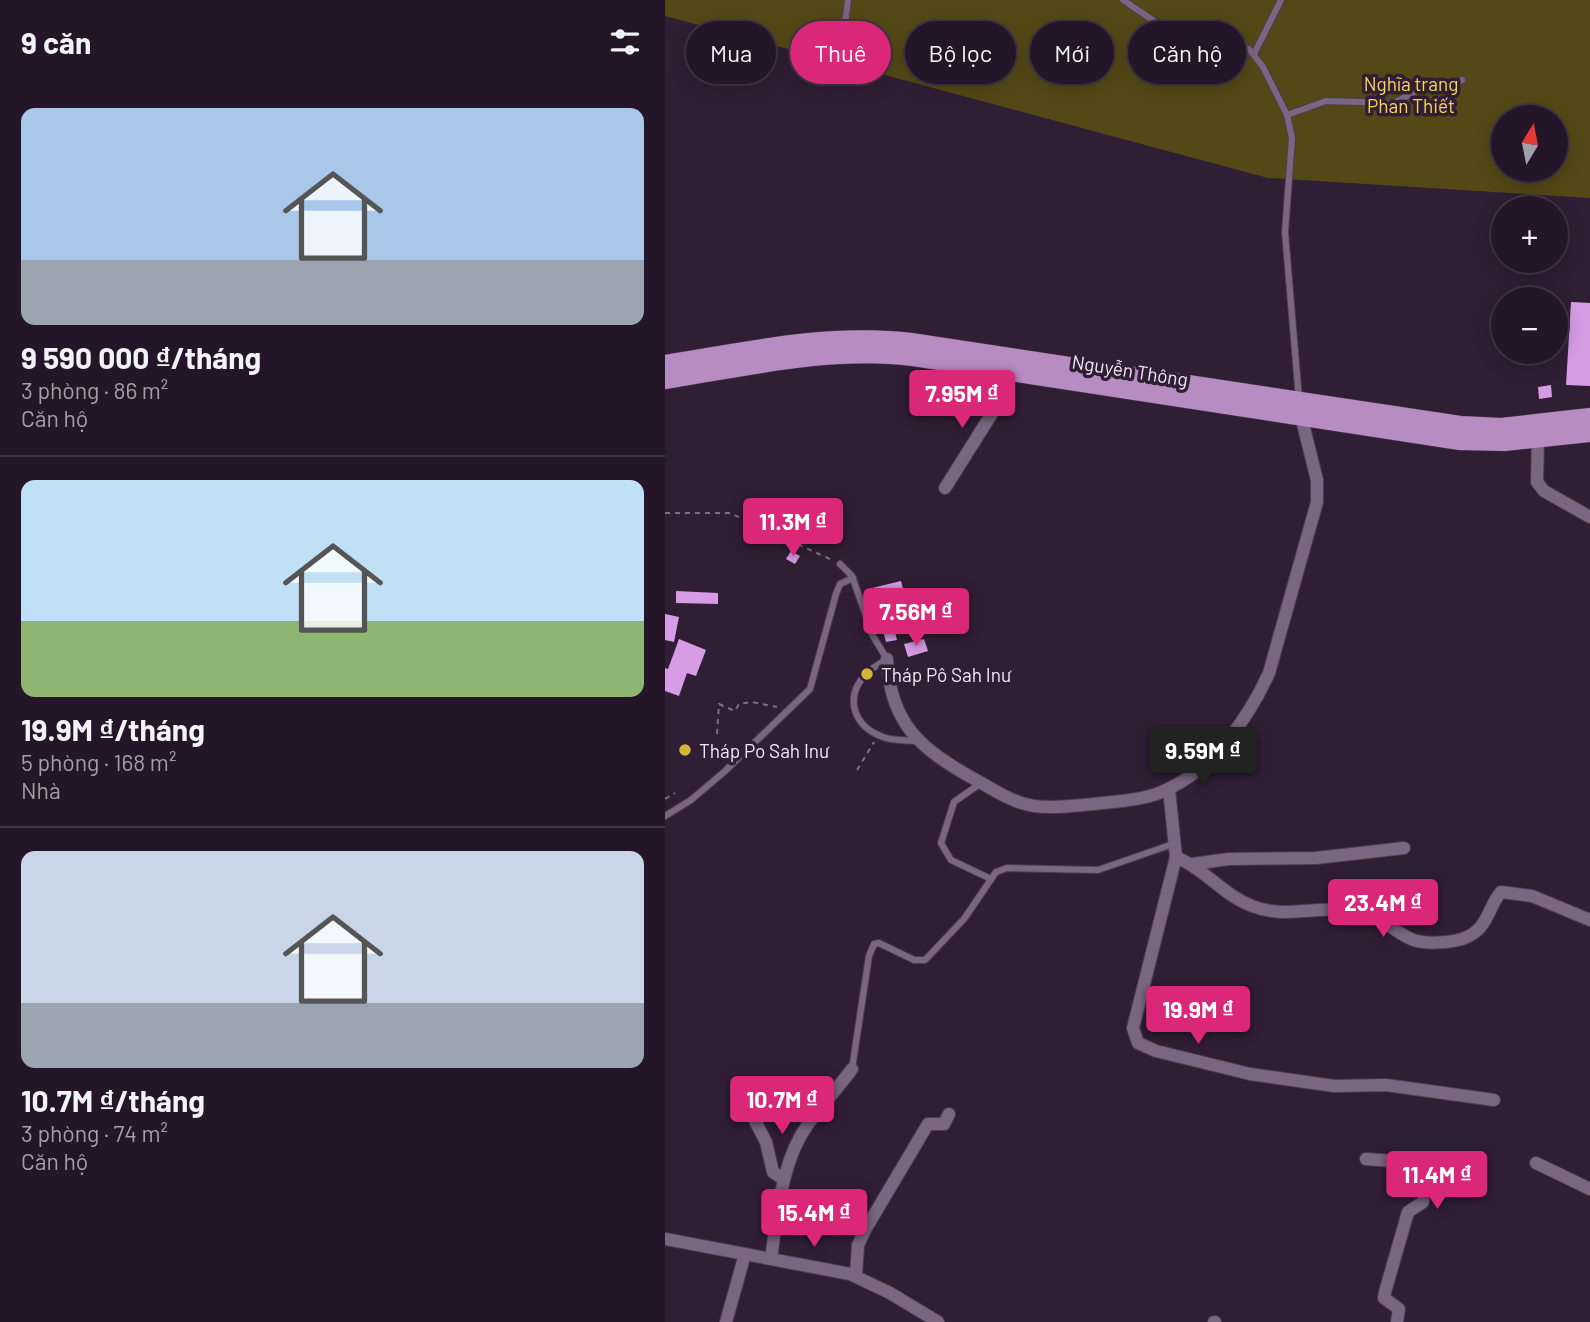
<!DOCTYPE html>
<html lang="vi">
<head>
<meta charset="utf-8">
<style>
	:root { --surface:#241628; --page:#302334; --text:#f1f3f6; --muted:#a39fa8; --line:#413545; --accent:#db2777 }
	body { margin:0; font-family:Barlow,sans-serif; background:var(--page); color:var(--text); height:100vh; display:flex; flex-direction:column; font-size:26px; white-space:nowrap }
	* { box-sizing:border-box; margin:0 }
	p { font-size:23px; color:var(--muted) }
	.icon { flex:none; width:38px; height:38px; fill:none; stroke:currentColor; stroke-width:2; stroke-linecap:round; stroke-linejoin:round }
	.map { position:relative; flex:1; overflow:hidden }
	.details { display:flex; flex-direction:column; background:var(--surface); width:665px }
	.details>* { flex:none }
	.guide { position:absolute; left:21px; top:21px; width:665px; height:63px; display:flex; gap:14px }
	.needle { width:46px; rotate:10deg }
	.tools { position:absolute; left:826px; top:105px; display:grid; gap:14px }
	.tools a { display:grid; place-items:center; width:77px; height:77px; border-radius:50%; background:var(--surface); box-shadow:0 4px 18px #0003,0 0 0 2px var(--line); font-size:35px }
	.price { position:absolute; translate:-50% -60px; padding:0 16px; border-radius:7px; background:var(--accent); color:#fff; font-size:23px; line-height:46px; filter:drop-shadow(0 2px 4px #0008) }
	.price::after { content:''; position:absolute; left:50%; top:42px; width:21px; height:16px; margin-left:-10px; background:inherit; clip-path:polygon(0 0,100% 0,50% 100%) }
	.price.on { background:#222; color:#fff }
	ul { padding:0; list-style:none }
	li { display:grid; align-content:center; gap:14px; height:371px; padding:0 21px }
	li+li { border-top:2px solid var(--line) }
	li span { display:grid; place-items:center; height:217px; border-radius:14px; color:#555 }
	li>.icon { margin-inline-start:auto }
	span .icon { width:126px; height:126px; fill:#fffc; stroke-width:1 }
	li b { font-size:30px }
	h2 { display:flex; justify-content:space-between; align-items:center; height:84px; padding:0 21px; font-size:30px }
	.pill { padding:0 24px; border-radius:32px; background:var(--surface); box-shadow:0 4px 18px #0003,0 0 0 2px var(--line); font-size:24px; line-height:63px }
	.pill.on { background:var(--accent); color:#fff }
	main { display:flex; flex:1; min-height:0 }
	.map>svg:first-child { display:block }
	.green { fill:#544816; fill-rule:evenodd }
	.building { fill:#d69ce6 }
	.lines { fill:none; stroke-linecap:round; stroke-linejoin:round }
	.service-casing { stroke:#4c3d50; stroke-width:8 }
	.minor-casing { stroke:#4c3d50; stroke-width:14 }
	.primary-casing { stroke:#4c3d50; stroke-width:19 }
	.path { stroke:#7e6f82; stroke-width:2; stroke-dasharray:5 5; stroke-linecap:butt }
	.service { stroke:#7b6681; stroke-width:6 }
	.minor { stroke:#7b6681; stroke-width:12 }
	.primary { stroke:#b68cc2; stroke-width:18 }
	.poi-dot { fill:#d5b535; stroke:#301e35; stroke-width:2.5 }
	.labels { text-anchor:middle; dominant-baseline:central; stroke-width:7; stroke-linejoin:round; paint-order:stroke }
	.park-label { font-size:19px; fill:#f8d654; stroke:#301e35 }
	.street-label { font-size:19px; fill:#f3e7f6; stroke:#301e35 }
	.poi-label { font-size:19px; fill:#f3e7f6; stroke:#301e35; text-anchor:start }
</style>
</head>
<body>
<main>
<section class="details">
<h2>9 căn<svg class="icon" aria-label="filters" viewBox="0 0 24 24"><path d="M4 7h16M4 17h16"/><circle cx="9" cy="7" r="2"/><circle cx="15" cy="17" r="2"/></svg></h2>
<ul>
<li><span style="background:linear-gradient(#a9c7e8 70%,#9aa5b1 0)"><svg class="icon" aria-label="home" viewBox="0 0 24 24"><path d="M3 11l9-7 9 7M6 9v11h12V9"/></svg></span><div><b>9 590 000 ₫/tháng</b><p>3 phòng · 86 m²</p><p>Căn hộ</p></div></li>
<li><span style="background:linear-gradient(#bfe0f5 65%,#8fb573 0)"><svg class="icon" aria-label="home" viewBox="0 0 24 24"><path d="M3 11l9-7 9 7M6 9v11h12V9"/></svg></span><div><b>19.9M ₫/tháng</b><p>5 phòng · 168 m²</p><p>Nhà</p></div></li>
<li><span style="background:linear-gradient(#c9d6e8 70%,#9aa5b1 0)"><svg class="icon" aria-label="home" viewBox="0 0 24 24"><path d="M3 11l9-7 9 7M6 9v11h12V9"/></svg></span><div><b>10.7M ₫/tháng</b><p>3 phòng · 74 m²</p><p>Căn hộ</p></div></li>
</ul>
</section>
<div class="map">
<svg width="925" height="1322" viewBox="0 0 925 1322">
	<rect width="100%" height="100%" fill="#301e35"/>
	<!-- green -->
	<path class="green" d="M0 0H925V198L603 178 0 16ZM838 117H891V170H838Z"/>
	<!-- building -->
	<g class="building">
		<polygon points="906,302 925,303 925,386 901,385"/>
		<polygon points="886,385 887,397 874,399 873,387"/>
		<polygon points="126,551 135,556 130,564 121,559"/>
		<polygon points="236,581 240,596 210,603 207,588"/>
		<polygon points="11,591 53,593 53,604 11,603"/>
		<polygon points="0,614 14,617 9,642 0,640"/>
		<polygon points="228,624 232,640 221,642 217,627"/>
		<polygon points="14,639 41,650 31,676 22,673 14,696 0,691 0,668 3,669"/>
		<polygon points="259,639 263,651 243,657 239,644"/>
	</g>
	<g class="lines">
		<!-- service casing -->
		<g class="service-casing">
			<g id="service">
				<polyline points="183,0 179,31 186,56"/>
				<polyline points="458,0 513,37 562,42 584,49 598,67 622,115 627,138 620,232 634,399"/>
				<polyline points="589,54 616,0"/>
				<polyline points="622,115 661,101 729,103 755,89 783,87 797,80"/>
				<path d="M175 564 187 576 208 636 222 659C215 664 204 669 199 676 179 700 190 727 218 737 228 741 242 740 252 741"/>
				<polyline points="316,783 289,802 276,843 286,860 324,878"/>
				<polyline points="0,816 26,800 59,772 145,689 171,594 175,584 188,578"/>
				<polyline points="187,1069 204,956 209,944 214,943 249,960 260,960 299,919 331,872 342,868 433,870 511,843"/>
			</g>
		</g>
		<!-- minor casing -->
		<g class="minor-casing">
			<g id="minor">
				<polyline points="873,439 872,482 879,491 925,517"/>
				<polyline points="280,488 331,407 336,393 331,371"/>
				<path d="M222 659C225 725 257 750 311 780 329 790 348 803 369 806 391 809 416 805 438 803 460 801 485 799 505 788 550 766 584 717 604 673L652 502V480L635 412"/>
				<polyline points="504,789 511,857 468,1028 473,1043 491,1051 585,1074 669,1086 721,1085 829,1100"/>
				<path d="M511 857C540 869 558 895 587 906 622 920 658 904 693 911 716 916 725 929 744 938 756 945 783 943 797 939 824 930 822 908 836 892L867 896 925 920"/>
				<polyline points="527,864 564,859 651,858 739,848"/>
				<polyline points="121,1091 146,1091 162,1102"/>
				<polyline points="88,1117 101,1142 108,1172 118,1179"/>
				<polyline points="701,1159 754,1163 762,1168 758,1202 743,1212 720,1292 719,1298 734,1309 732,1322"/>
				<polyline points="871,1163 925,1189"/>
				<polyline points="0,1239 185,1274 225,1293 273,1322"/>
				<path d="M106 1258C113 1213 116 1162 143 1124 157 1105 173 1088 187 1069"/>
				<polyline points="191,1276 193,1245 200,1230 263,1124 279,1124 284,1114"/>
				<polyline points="61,1322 80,1254"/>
				<polyline points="549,1322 550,1322"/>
			</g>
		</g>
		<!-- primary casing -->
		<g class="primary-casing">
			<g id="primary">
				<path d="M0 364C82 351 163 332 246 342L795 425 836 427 925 417"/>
				<path d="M0 380C83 367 164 347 248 357L795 441 839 442 925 433"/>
			</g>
		</g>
		<!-- path -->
		<g class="path">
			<polyline points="0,513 65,513 167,560"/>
			<polyline points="52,734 54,704 70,711 74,704 87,702 112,707"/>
			<polyline points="192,770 209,742"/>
			<polyline points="0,799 10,793"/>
		</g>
		<!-- service -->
		<use href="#service" class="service"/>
		<!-- minor -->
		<use href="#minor" class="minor"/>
		<!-- primary -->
		<use href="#primary" class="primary"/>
	</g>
	<!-- markers -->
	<g class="poi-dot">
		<circle cx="202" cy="674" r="7"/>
		<circle cx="20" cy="750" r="7"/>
	</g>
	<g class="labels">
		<!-- park labels -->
		<g class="park-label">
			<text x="746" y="83">Nghĩa trang<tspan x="746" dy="22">Phan Thiết</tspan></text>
		</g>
		<!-- street labels -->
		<g class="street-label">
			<text transform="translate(465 370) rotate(9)">Nguyễn Thông</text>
		</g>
		<!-- poi labels -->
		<g class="poi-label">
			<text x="216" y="674">Tháp Pô Sah Inư</text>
			<text x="34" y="750">Tháp Po Sah Inư</text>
		</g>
	</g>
</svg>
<div class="tools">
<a><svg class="needle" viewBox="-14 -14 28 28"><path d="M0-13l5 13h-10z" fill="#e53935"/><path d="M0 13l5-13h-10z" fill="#a39fa8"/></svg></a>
<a>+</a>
<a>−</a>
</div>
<b class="price" style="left:297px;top:430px">7.95M ₫</b>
<b class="price" style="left:128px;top:558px">11.3M ₫</b>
<b class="price" style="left:251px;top:648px">7.56M ₫</b>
<b class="price on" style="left:538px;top:787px">9.59M ₫</b>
<b class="price" style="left:718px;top:939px">23.4M ₫</b>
<b class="price" style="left:533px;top:1046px">19.9M ₫</b>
<b class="price" style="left:117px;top:1136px">10.7M ₫</b>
<b class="price" style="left:772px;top:1211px">11.4M ₫</b>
<b class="price" style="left:149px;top:1249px">15.4M ₫</b>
<div class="guide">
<a class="pill">Mua</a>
<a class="pill on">Thuê</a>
<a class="pill">Bộ lọc</a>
<a class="pill">Mới</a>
<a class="pill">Căn hộ</a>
</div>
</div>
</main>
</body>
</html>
